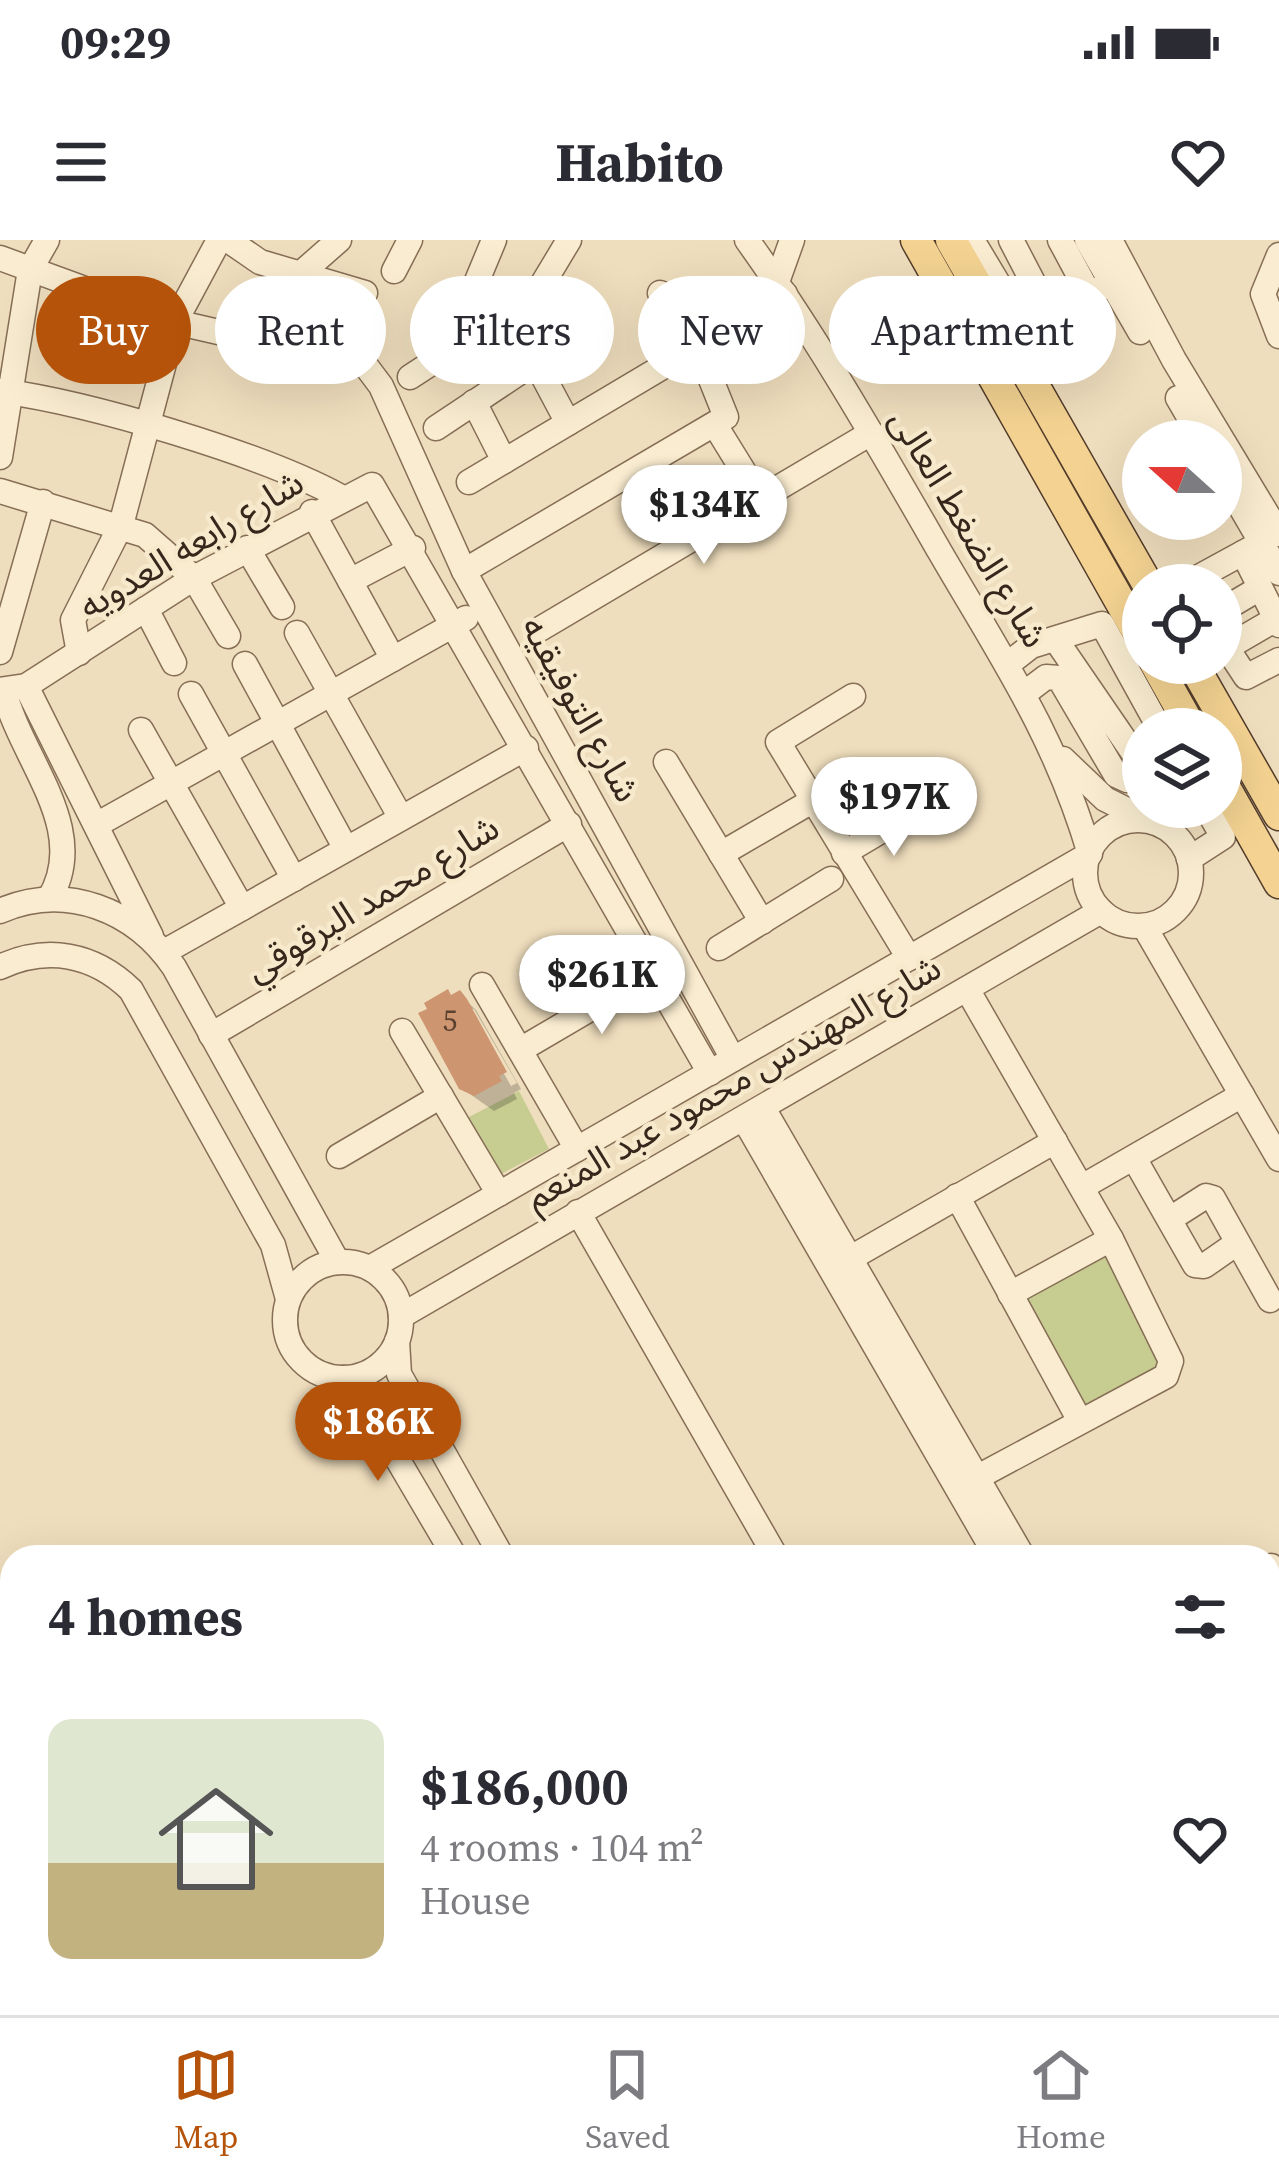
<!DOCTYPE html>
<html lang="en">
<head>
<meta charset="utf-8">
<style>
	:root { --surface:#fff; --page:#f7f7f7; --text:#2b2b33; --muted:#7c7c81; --line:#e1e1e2; --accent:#b45309 }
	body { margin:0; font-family:"Source Serif 4","Noto Sans Arabic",serif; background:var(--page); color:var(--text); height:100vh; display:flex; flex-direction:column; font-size:45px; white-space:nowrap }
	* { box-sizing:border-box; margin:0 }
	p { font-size:39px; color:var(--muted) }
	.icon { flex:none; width:66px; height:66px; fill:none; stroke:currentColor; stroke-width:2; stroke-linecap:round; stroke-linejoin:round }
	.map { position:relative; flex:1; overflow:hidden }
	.sheet { position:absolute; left:0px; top:1305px; width:1281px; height:471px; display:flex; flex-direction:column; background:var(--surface); border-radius:36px 36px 0 0; box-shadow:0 12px 48px #0002 }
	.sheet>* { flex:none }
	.top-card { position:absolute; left:36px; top:36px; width:1209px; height:108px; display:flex; gap:24px }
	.needle { width:78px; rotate:291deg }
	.tools { position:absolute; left:1122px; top:180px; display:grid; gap:24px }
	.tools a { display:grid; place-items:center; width:120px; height:120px; border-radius:50%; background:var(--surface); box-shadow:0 12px 48px #0002; font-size:60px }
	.price { position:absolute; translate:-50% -102px; padding:0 27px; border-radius:42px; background:#fff; color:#222; font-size:39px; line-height:78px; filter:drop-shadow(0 3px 6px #0008) }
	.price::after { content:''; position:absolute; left:50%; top:72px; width:36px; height:27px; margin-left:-18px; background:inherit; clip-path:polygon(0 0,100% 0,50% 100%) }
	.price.selected { background:var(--accent); color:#fff }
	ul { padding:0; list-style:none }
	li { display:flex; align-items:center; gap:36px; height:300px; padding:0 48px }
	li span { display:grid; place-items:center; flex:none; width:336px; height:240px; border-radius:24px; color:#555 }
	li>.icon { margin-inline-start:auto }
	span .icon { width:144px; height:144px; fill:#fffc; stroke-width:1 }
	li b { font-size:51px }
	h2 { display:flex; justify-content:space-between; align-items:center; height:144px; padding:0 48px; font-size:51px }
	.tag { padding:0 42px; border-radius:54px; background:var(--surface); box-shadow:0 12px 48px #0002; font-size:42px; line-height:108px }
	.tag.selected { background:var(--accent); color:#fff }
	.status { display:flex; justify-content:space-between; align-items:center; height:84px; padding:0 60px; background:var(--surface); direction:ltr }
	.status svg { height:33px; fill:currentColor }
	header { display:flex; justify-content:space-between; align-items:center; height:156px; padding:0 48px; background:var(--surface); font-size:54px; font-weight:700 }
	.menu { display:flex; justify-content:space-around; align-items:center; height:168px; border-top:3px solid var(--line); background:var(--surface); font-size:33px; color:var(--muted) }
	.menu a { display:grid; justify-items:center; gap:6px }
	.menu .selected { color:var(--accent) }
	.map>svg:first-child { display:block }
	.green { fill:#c7cc91 }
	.shadow { fill:#0003; fill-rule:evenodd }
	.building { fill:#ce9571 }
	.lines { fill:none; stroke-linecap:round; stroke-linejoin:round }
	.minor-casing { stroke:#876e56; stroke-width:27 }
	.major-casing { stroke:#543d2b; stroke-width:33 }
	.minor { stroke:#f9ecd0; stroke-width:24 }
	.major { stroke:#f4d392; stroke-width:30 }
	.labels { text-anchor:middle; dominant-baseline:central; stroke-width:9; stroke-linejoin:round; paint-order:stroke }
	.number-label { font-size:30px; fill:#5b4230 }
	.street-label { font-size:36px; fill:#35271b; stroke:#f6e9cc }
</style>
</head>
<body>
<div class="status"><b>09:29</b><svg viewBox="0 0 49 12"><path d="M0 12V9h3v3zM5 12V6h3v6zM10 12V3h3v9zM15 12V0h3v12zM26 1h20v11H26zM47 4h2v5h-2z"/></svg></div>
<header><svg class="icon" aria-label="menu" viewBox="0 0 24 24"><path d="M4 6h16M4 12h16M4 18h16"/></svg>Habito<svg class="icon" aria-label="heart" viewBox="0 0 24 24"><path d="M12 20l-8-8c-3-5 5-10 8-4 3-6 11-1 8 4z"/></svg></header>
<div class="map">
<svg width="1279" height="1775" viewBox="0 0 1279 1775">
	<rect width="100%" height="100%" fill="#efdebd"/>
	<!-- green -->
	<g class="green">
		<polygon points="519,851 549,909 499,935 469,877"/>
		<polygon points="1103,1010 1165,1123 1087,1167 1024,1055"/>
	</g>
	<!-- shadow -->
	<path class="shadow" d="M459 754 476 770 521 849 514 853 517 859 494 871 467 852 431 770ZM467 769H474L517 843 511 846Z"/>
	<!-- building -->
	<polygon class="building" points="448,749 451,755 460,750 467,759 507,832 499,836 502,841 474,856 459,849 418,773 427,769 424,763"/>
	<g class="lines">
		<!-- minor casing -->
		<g class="minor-casing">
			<g id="minor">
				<polyline points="228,0 260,22 365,53"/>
				<polyline points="972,0 1023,85 1112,43"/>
				<polyline points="1011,0 1050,75"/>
				<polyline points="1060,0 1089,54"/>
				<polyline points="1087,0 1140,92"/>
				<polyline points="1110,0 1174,120 1279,294"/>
				<polyline points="1279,15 1263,54 1279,96"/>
				<polyline points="0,18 175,82 366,126 381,146 464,331 733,819"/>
				<polyline points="394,31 410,0"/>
				<polyline points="298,36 339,0"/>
				<polyline points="777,42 792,0"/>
				<polyline points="660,53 689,111"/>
				<polyline points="467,65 494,0"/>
				<polyline points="509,72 568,183"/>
				<polyline points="410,137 536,55 569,0"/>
				<path d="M0 151C90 163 262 214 341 257"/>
				<polyline points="1178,158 1203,201"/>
				<polyline points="474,162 504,221"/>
				<polyline points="715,185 760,258"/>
				<polyline points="436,188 535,122"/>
				<polyline points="0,217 30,30 47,0"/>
				<polyline points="1221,233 1279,333"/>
				<polyline points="469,242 785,54"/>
				<polyline points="0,251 145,295 194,338 228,396"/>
				<polyline points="312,272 393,419"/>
				<polyline points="247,308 282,367"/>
				<polyline points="1243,313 1279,385"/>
				<polyline points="464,331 726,177 708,132"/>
				<polyline points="350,341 413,308"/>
				<polyline points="1184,345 1261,303"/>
				<polyline points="146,369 174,423"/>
				<polyline points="1221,371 1260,348"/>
				<polyline points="540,389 871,193"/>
				<polyline points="297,393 401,578"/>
				<polyline points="1221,399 1246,437 1279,420"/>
				<polyline points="1226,408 1276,379"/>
				<polyline points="0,412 43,262"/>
				<polyline points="79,413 73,380 121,285 175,82 219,0"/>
				<polyline points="245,424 346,609"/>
				<polyline points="1008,424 1031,406 1102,384 1160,489"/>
				<polyline points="26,446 151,696"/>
				<polyline points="0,450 26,446 194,338 372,245 710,833"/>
				<path d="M4 450C20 519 92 589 49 659"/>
				<polyline points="1025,453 1046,437 1059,438 1116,535 1127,540 1138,533 1139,521 1056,400"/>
				<polyline points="191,454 294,639"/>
				<polyline points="853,456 778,502 909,718"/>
				<polyline points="141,490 242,668"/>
				<polyline points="1063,519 1105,559 1145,579"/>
				<polyline points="666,522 762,682"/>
				<circle cx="1138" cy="633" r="53"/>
				<polyline points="98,584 466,378"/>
				<polyline points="844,613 913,572"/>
				<polyline points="721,614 812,561"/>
				<polyline points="1189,619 1223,597 1206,567"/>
				<path d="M0 671C66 642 135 670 174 727L337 1021"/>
				<polyline points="1144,686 1279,919"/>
				<polyline points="719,708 831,639"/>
				<polyline points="164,712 526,508"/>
				<path d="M0 727C47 705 94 714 131 750L273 1005 288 1059"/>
				<polyline points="482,745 577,909"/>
				<polyline points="967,749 1111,999 1171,1121 1166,1136 976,1238"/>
				<polyline points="402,791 499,954"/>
				<polyline points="211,795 569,584"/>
				<polyline points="520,810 653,732"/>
				<polyline points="763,868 1023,1317"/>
				<polyline points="744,879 997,1317"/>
				<polyline points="339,916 441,856"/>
				<polyline points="1134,918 1195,1025 1204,1026 1237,1003"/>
				<polyline points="1082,947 1242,855"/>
				<polyline points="957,956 1080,1181"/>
				<polyline points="578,972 776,1317"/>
				<polyline points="1170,979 1206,956 1213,958 1270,1060"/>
				<polyline points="849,1019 1055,901"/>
				<circle cx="343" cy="1080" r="58"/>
				<path d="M370 1028 1090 614C1055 495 1001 417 940 312 879 206 818 99 747 0"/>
				<polyline points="1010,1054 1111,999"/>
				<polyline points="401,1076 1101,671"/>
				<polyline points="397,1101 399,1134 502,1317"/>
				<polyline points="343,1138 365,1164 455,1317"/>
				<polyline points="1271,1326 1279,1341"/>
				<polyline points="797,1764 798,1775"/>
				<polyline points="683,1775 684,1764"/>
				<polyline points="1072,1775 1075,1764"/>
				<polyline points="1106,1775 1109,1764"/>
			</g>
		</g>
		<!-- major casing -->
		<g class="major-casing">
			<g id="major">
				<polyline points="916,0 1143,402"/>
				<polyline points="951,0 1148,345"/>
				<polyline points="1155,423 1192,489"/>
				<polyline points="1192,423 1279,575"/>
				<polyline points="1221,540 1279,643"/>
			</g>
		</g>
		<!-- minor -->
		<use href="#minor" class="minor"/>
		<!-- major -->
		<use href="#major" class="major"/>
	</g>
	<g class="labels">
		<!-- number labels -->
		<g class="number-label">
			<text x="450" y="780">5</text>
		</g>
		<!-- street labels -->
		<g class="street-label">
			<text transform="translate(969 288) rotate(59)">شارع الضغط العالى</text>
			<text transform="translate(191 304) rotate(-31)">شارع رابعه العدويه</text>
			<text transform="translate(581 469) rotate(61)">شارع التوفيقيه</text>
			<text transform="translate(372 658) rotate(-31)">شارع محمد البرقوقي</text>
			<text transform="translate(733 842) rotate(-30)">شارع المهندس محمود عبد المنعم</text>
		</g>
	</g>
</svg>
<div class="tools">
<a><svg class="needle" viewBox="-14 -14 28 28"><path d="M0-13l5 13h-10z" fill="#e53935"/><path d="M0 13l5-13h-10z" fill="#7c7c81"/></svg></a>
<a><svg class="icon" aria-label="locate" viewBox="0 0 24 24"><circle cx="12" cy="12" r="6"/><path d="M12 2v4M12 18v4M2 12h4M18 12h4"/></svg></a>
<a><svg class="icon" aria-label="layers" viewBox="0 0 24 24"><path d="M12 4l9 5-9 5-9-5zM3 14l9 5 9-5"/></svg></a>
</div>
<b class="price" style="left:704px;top:327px">$134K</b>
<b class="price" style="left:894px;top:619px">$197K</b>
<b class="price" style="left:602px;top:797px">$261K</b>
<b class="price selected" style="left:378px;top:1244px">$186K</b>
<div class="top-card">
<a class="tag selected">Buy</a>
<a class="tag">Rent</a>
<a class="tag">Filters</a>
<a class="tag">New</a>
<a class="tag">Apartment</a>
</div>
<section class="sheet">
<h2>4 homes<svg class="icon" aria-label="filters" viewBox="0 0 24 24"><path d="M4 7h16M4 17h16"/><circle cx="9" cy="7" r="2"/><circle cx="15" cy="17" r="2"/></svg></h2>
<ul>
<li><span style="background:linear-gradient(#dfe7d0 60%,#c2b280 0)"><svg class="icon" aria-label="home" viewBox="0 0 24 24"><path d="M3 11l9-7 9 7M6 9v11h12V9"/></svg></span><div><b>$186,000</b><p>4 rooms · 104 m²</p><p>House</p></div><svg class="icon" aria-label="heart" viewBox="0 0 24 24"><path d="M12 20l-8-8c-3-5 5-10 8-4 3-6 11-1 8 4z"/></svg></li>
</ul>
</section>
</div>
<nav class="menu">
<a class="selected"><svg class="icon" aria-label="map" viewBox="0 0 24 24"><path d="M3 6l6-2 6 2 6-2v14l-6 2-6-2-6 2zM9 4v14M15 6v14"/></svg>Map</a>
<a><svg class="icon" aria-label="saved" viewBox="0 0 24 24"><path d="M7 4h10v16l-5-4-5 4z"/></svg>Saved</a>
<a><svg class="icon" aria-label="home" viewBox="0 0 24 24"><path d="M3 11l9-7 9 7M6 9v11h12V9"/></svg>Home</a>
</nav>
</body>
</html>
